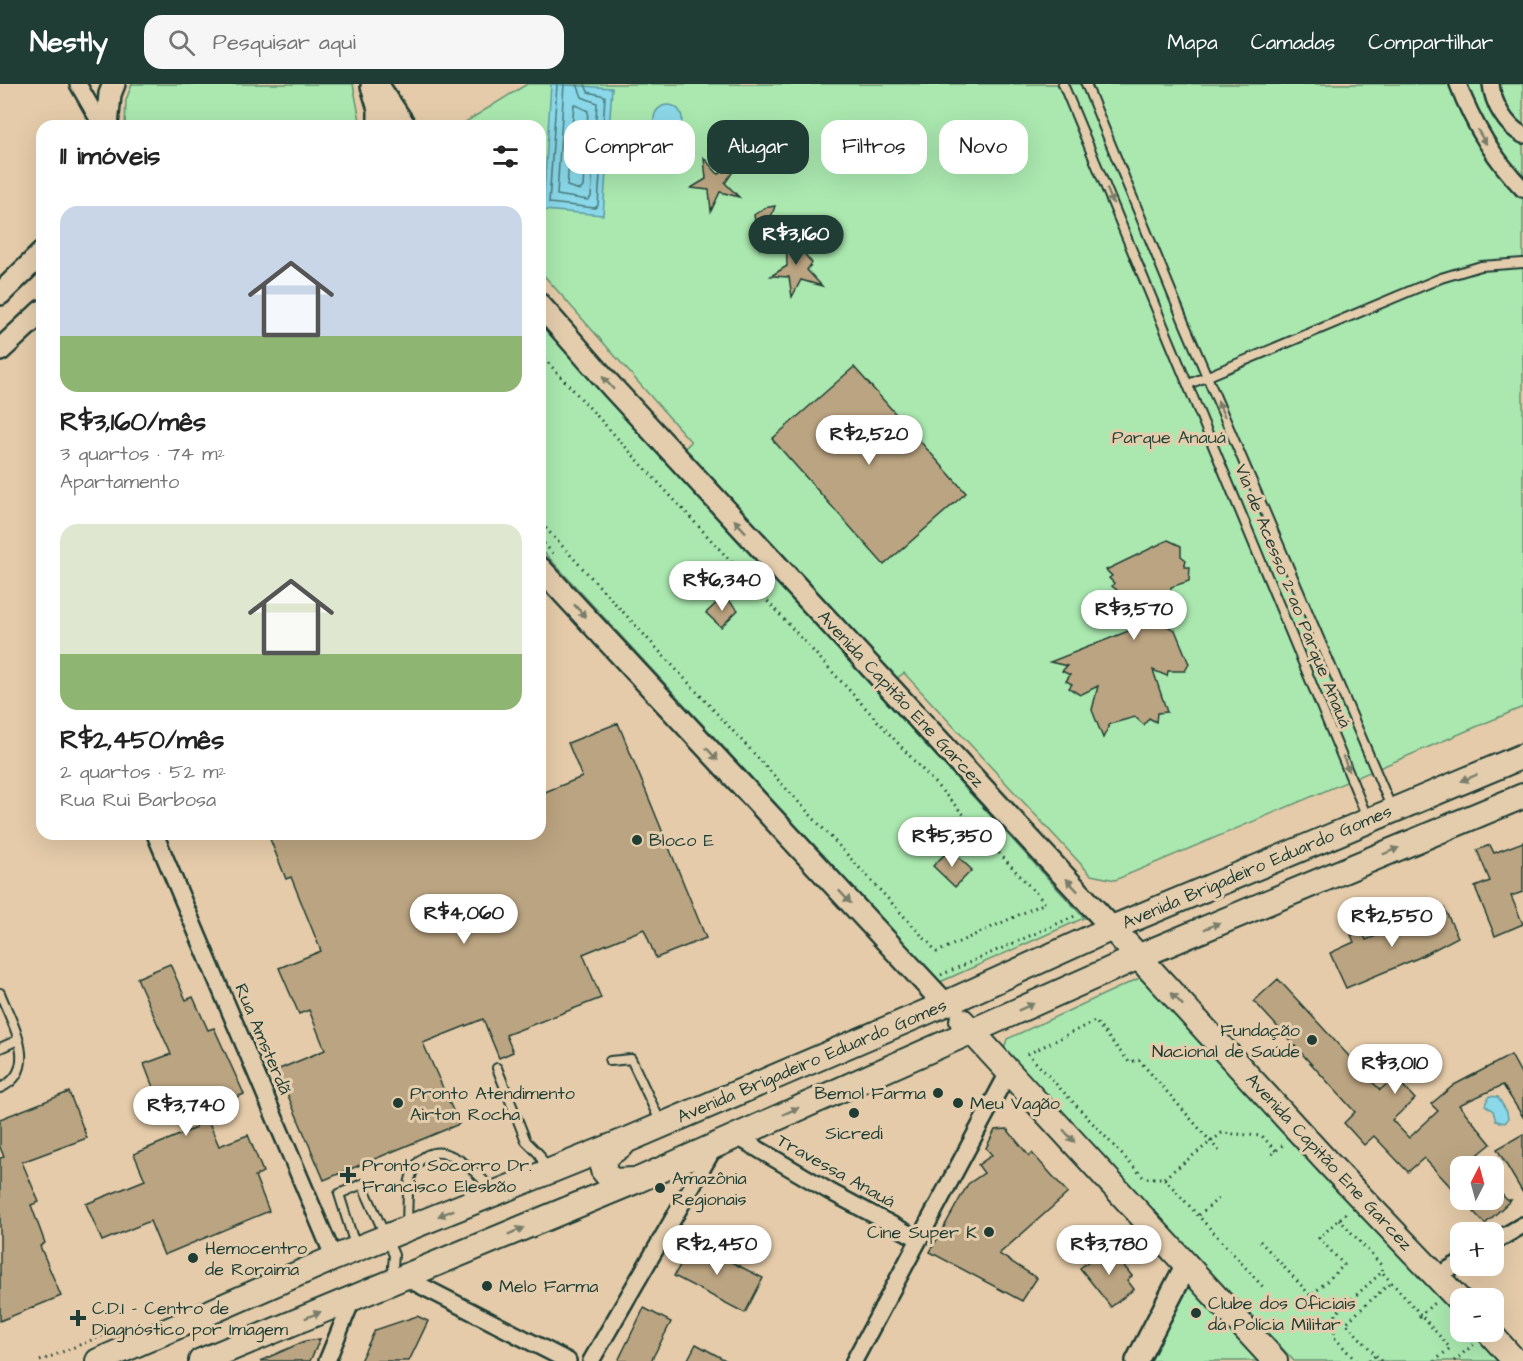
<!DOCTYPE html>
<html lang="pt">
<head>
<meta charset="utf-8">
<style>
	:root { --surface:#fff; --page:#f6f6f6; --text:#222; --muted:#767676; --accent:#1f3d34 }
	body { margin:0; font-family:"Architects Daughter",sans-serif; background:var(--page); color:var(--text); height:100vh; display:flex; flex-direction:column; font-size:22px; white-space:nowrap }
	* { box-sizing:border-box; margin:0 }
	p { font-size:20px; color:var(--muted) }
	.icon { flex:none; width:33px; height:33px; fill:none; stroke:currentColor; stroke-width:2; stroke-linecap:round; stroke-linejoin:round }
	.map { position:relative; flex:1; overflow:hidden }
	.sheet { position:absolute; left:36px; top:36px; width:510px; height:720px; display:flex; flex-direction:column; background:var(--surface); border-radius:18px; box-shadow:0 6px 24px #0002 }
	.sheet>* { flex:none }
	.hud { position:absolute; left:564px; top:36px; width:570px; height:54px; display:flex; gap:12px }
	.needle { width:39px; rotate:6deg }
	.buttons { position:absolute; left:1450px; top:1072px; display:grid; gap:12px }
	.buttons a { display:grid; place-items:center; width:54px; height:54px; border-radius:12px; background:var(--surface); box-shadow:0 6px 24px #0002; font-size:30px }
	.price { position:absolute; translate:-50% -51px; padding:0 14px; border-radius:21px; background:#fff; color:#222; font-size:20px; line-height:39px; filter:drop-shadow(0 2px 3px #0008) }
	.price::after { content:''; position:absolute; left:50%; top:36px; width:18px; height:14px; margin-left:-9px; background:inherit; clip-path:polygon(0 0,100% 0,50% 100%) }
	.price.current { background:var(--accent); color:#fff }
	ul { padding:0; list-style:none }
	li { display:grid; align-content:center; gap:12px; height:318px; padding:0 24px }
	li span { display:grid; place-items:center; height:186px; border-radius:18px; color:#555 }
	li>.icon { margin-inline-start:auto }
	span .icon { width:108px; height:108px; fill:#fffc; stroke-width:1 }
	li b { font-size:26px }
	h2 { display:flex; justify-content:space-between; align-items:center; height:72px; padding:0 24px; font-size:26px }
	.pill { padding:0 21px; border-radius:18px; background:var(--surface); box-shadow:0 6px 24px #0002; font-size:21px; line-height:54px }
	.pill.current { background:var(--accent); color:#fff }
	header { display:flex; align-items:center; gap:36px; box-sizing:border-box; height:84px; padding:0 30px; background:var(--accent); color:#fff }
	header strong { font-size:28px }
	nav { display:flex; gap:33px; margin-inline-start:auto; font-size:21px }
	.search { width:420px; height:54px; background:var(--page); display:flex; align-items:center; gap:15px; box-sizing:border-box; padding:0 21px; border-radius:18px; color:var(--muted); font-size:22px }
	.map>svg:first-child { display:block }
	.green { fill:#aae8af; stroke:#649272; stroke-width:1.5 }
	.water { fill:#8ad8e9; stroke:#5f9aa1; stroke-width:1.5 }
	.lines { fill:none; stroke-linecap:round; stroke-linejoin:round }
	.shore { stroke:#4a7b7c; stroke-width:1.5 }
	.building { fill:#bba481; stroke:#1f3d34; stroke-width:1.5 }
	.lane-casing { stroke:#1f3d34; stroke-width:12 }
	.street-casing { stroke:#1f3d34; stroke-width:20 }
	.secondary-casing { stroke:#1f3d34; stroke-width:26 }
	.primary-casing { stroke:#1f3d34; stroke-width:28 }
	.path { stroke:#1f3d34; stroke-width:3; stroke-dasharray:1.5 4.5; stroke-linecap:butt }
	.lane { stroke:#e4cdad; stroke-width:8 }
	.street { stroke:#e4cdad; stroke-width:15 }
	.secondary { stroke:#e4cdad; stroke-width:21 }
	.primary { stroke:#e4cdad; stroke-width:24 }
	.oneway { fill:#787e6a }
	.poi-dot { fill:#1f3d34; stroke:#e4cdad; stroke-width:2 }
	.labels { text-anchor:middle; dominant-baseline:central; stroke-width:6; stroke-linejoin:round; paint-order:stroke }
	.park-label { font-size:18px; fill:#26463a; stroke:#e4cdad }
	.street-label { font-size:18px; fill:#1f3d34; stroke:#e4cdad }
	.poi-label { font-size:18px; fill:#1f3d34; stroke:#e4cdad; text-anchor:start }
</style>
</head>
<body>
<header>
<strong>Nestly</strong>
<div class="search"><svg class="icon" aria-label="search" viewBox="0 0 24 24"><circle cx="10" cy="10" r="6"/><path d="M15 15l6 6"/></svg>Pesquisar aqui</div>
<nav><a>Mapa</a><a>Camadas</a><a>Compartilhar</a></nav>
</header>
<div class="map">
<svg width="1523" height="1277" viewBox="0 0 1523 1277">
	<rect width="100%" height="100%" fill="#e5cba9"/>
	<filter id="ink" filterUnits="userSpaceOnUse"><feTurbulence type="fractalNoise" baseFrequency=".0167" numOctaves="2"/><feDisplacementMap in="SourceGraphic" scale="12" xChannelSelector="R" yChannelSelector="G"/><feConvolveMatrix kernelMatrix="1 2 1 2 8 2 1 2 1" color-interpolation-filters="sRGB"/></filter>
	<g filter="url(#ink)">
		<!-- green -->
		<g class="green">
			<polygon points="132,0 353,0 361,42 125,42 126,16"/>
			<polygon points="527,0 1523,0 1523,623 1115,796 1091,791 904,589 897,594 682,367 691,358 540,187 540,42 459,42"/>
			<polygon points="540,239 1084,834 940,898 540,464"/>
			<polygon points="1142,893 1461,1233 1461,1248 1475,1248 1502,1277 1294,1277 1242,1221 1228,1213 1003,968 1007,955"/>
			<polygon points="1187,1180 1275,1277 1137,1277"/>
		</g>
		<!-- water -->
		<g class="water">
			<polygon points="551,0 612,4 603,131 543,126"/>
			<circle cx="668" cy="35" r="14"/>
			<polygon points="1489,1012 1498,1013 1507,1028 1508,1035 1505,1039 1496,1037 1493,1027 1485,1021"/>
		</g>
		<g class="lines">
			<!-- shore -->
			<g class="shore">
				<polyline points="557,0 549,119 595,124 598,121 605,12 588,8 585,0"/>
				<polyline points="564,0 557,111 588,116 591,113 597,19 582,13 577,0"/>
				<polygon points="574,20 588,27 583,103 580,106 567,102"/>
			</g>
		</g>
		<!-- building -->
		<g class="building">
			<polygon points="704,74 718,90 737,82 725,99 739,113 720,108 711,127 709,106 691,104 706,95"/>
			<polygon points="775,122 760,164 754,131 764,124"/>
			<polygon points="786,147 812,179 807,186 822,202 801,196 792,213 789,193 771,192 787,182"/>
			<polygon points="854,283 966,409 884,481 772,355"/>
			<polygon points="1168,456 1181,462 1181,472 1186,476 1184,483 1190,483 1189,497 1171,503 1167,542 1175,546 1189,580 1185,587 1168,587 1167,592 1153,586 1167,628 1157,629 1156,638 1149,634 1144,641 1135,633 1110,640 1103,654 1092,626 1098,602 1080,611 1069,604 1072,600 1066,597 1070,591 1062,587 1067,582 1050,578 1136,544 1128,538 1131,534 1125,531 1127,528 1116,517 1118,507 1112,502 1114,499 1109,494 1112,492 1106,486"/>
			<polygon points="724,512 738,526 721,543 706,529"/>
			<polygon points="618,639 706,854 656,874 644,845 583,870 601,914 506,951 513,968 499,974 483,935 423,959 459,1040 324,1096 277,986 325,966 309,926 299,930 279,884 321,867 291,793 286,795 268,750 540,750 540,710 582,693 568,659"/>
			<polygon points="1523,758 1523,808 1511,812 1523,840 1495,852 1475,803 1490,797 1477,766 1490,761 1494,769"/>
			<polygon points="950,765 972,786 955,803 933,782"/>
			<polygon points="1444,824 1458,853 1418,874 1346,904 1330,869 1354,858 1351,851 1362,846 1366,856"/>
			<polygon points="170,880 186,916 193,913 208,946 214,944 244,1010 204,1027 219,1062 248,1051 263,1088 255,1092 269,1127 164,1171 150,1137 102,1157 86,1120 145,1096 134,1070 196,1044 186,1020 163,1029 144,980 171,970 137,894"/>
			<polygon points="1278,895 1380,1006 1395,993 1415,1015 1392,1036 1409,1054 1438,1027 1431,1020 1454,1001 1511,971 1523,993 1523,1033 1503,1001 1459,1021 1491,1060 1470,1077 1476,1083 1461,1083 1461,1114 1424,1074 1408,1088 1374,1052 1364,1061 1344,1039 1355,1028 1254,917"/>
			<polygon points="69,1008 87,1054 22,1078 39,1118 31,1121 45,1159 40,1162 61,1212 0,1237 0,1074 4,1073 0,1063 0,1035"/>
			<polygon points="1007,1045 1029,1072 1032,1069 1068,1109 999,1170 1037,1194 1022,1217 930,1168 968,1100 984,1089 978,1081 992,1071 986,1064 995,1046"/>
			<polygon points="1523,1050 1523,1109 1497,1065"/>
			<polygon points="1494,1102 1507,1116 1511,1116 1485,1140 1463,1116 1494,1116"/>
			<polygon points="686,1155 763,1194 745,1229 674,1192 680,1181 674,1178"/>
			<polygon points="1108,1162 1132,1192 1127,1196 1134,1205 1111,1223 1080,1184"/>
			<polygon points="644,1224 671,1238 651,1277 618,1277"/>
			<polygon points="417,1232 428,1237 409,1277 360,1277 375,1246"/>
			<polygon points="320,1255 310,1277 260,1277 305,1257"/>
			<polygon points="696,1260 727,1277 687,1277"/>
		</g>
		<g class="lines">
			<!-- lane casing -->
			<g class="lane-casing">
				<g id="lane">
					<polyline points="1063,0 1367,733"/>
					<polyline points="1086,0 1185,241 1392,725"/>
					<polyline points="1189,300 1441,194 1481,182 1523,179"/>
					<path d="M0 909C12 940 41 986 0 1004"/>
					<polyline points="0,964 18,956"/>
					<polyline points="610,977 631,975 660,1037"/>
					<polyline points="497,984 526,1057 539,1070 546,1085"/>
					<path d="M407 1140C408 1123 406 1100 414 1085 435 1046 475 1086 492 1106"/>
					<polyline points="355,1161 339,1110 362,1100 394,1171 392,1194"/>
				</g>
			</g>
			<!-- street casing -->
			<g class="street-casing">
				<g id="street">
					<polyline points="78,0 102,42"/>
					<path d="M1458 0C1473 40 1493 74 1523 105"/>
					<path d="M1491 0C1493 20 1506 42 1523 51"/>
					<polyline points="155,750 334,1174"/>
					<polyline points="736,1052 829,1107 917,1154"/>
					<polyline points="1494,1158 1523,1141"/>
					<polyline points="1437,1192 1461,1178"/>
					<polyline points="404,1193 568,1277"/>
					<polyline points="327,1277 353,1214"/>
					<polyline points="591,1277 714,1064"/>
					<polyline points="854,1277 1009,987"/>
				</g>
			</g>
			<!-- secondary casing -->
			<g class="secondary-casing">
				<g id="secondary">
					<polyline points="377,0 405,42"/>
					<polyline points="372,2 379,25 379,42"/>
					<polyline points="107,42 110,10 114,0"/>
					<polyline points="0,210 42,169"/>
					<polyline points="540,221 612,303 1112,844"/>
					<polyline points="0,266 42,227"/>
					<polyline points="540,484 945,920"/>
					<polyline points="1137,1277 1187,1180"/>
				</g>
			</g>
			<!-- primary casing -->
			<g class="primary-casing">
				<g id="primary">
					<polyline points="1112,844 1328,1079 1461,1218"/>
					<polyline points="962,937 1275,1277"/>
					<polyline points="623,1060 605,1073 603,1086 612,1097 635,1096"/>
					<polyline points="1489,1248 1515,1277"/>
					<polyline points="98,1277 334,1174 632,1054 945,920 1112,844 1523,672"/>
					<polyline points="201,1277 638,1096 1154,866 1523,712"/>
				</g>
			</g>
			<!-- path -->
			<g class="path">
				<polyline points="540,270 1045,819 937,868 540,438"/>
				<polyline points="540,455 555,472"/>
				<polyline points="941,891 1075,832 1073,830"/>
				<polyline points="1219,1067 1139,976 1129,978 1095,937 1028,970 1144,1094 1164,1094 1264,1204"/>
				<polyline points="1272,1070 1284,1060"/>
				<polyline points="1164,1094 1222,1049 1262,1052 1276,1067"/>
				<polyline points="1199,1131 1220,1113"/>
				<polyline points="1339,1135 1381,1181 1382,1188"/>
				<polyline points="1260,1157 1311,1212 1344,1181 1319,1154 1348,1127"/>
				<polyline points="1419,1233 1421,1231 1450,1264 1435,1277"/>
				<polyline points="40,1277 121,1244"/>
				<polyline points="1356,1277 1334,1253 1336,1229 1382,1188 1421,1231 1435,1218"/>
				<polyline points="1369,1277 1378,1269"/>
				<polyline points="1381,1277 1346,1239 1391,1198"/>
				<polyline points="1454,1277 1474,1260"/>
			</g>
			<!-- lane -->
			<use href="#lane" class="lane"/>
			<!-- street -->
			<use href="#street" class="street"/>
			<!-- secondary -->
			<use href="#secondary" class="secondary"/>
			<!-- primary -->
			<use href="#primary" class="primary"/>
		</g>
		<!-- one-way arrows -->
		<defs><path id="oneway-solid" d="M-6-.8H1V-3.2L6.5 0L1 3.2V.8H-6Z" transform="scale(1.5)"/></defs>
		<g class="oneway">
			<use href="#oneway-solid" transform="translate(1482 53) rotate(58)"/>
			<use href="#oneway-solid" transform="translate(1110 112) rotate(67)"/>
			<use href="#oneway-solid" transform="translate(608 299) rotate(-132)"/>
			<use href="#oneway-solid" transform="translate(1221 325) rotate(-113)"/>
			<use href="#oneway-solid" transform="translate(740 442) rotate(-133)"/>
			<use href="#oneway-solid" transform="translate(580 527) rotate(47)"/>
			<use href="#oneway-solid" transform="translate(712 670) rotate(47)"/>
			<use href="#oneway-solid" transform="translate(1346 680) rotate(68)"/>
			<use href="#oneway-solid" transform="translate(1469 694) rotate(157)"/>
			<use href="#oneway-solid" transform="translate(1391 767) rotate(-23)"/>
			<use href="#oneway-solid" transform="translate(1072 801) rotate(-133)"/>
			<use href="#oneway-solid" transform="translate(845 813) rotate(47)"/>
			<use href="#oneway-solid" transform="translate(1212 842) rotate(-23)"/>
			<use href="#oneway-solid" transform="translate(1177 915) rotate(-133)"/>
			<use href="#oneway-solid" transform="translate(1026 923) rotate(-24)"/>
			<use href="#oneway-solid" transform="translate(791 1027) rotate(-24)"/>
			<use href="#oneway-solid" transform="translate(1069 1052) rotate(48)"/>
			<use href="#oneway-solid" transform="translate(446 1129) rotate(158)"/>
			<use href="#oneway-solid" transform="translate(516 1147) rotate(-24)"/>
			<use href="#oneway-solid" transform="translate(313 1231) rotate(-22)"/>
		</g>
	</g>
	<!-- markers -->
	<g class="poi-dot">
		<circle cx="637" cy="756" r="6"/>
		<circle cx="1312" cy="956" r="6"/>
		<circle cx="938" cy="1009" r="6"/>
		<circle cx="398" cy="1019" r="6"/>
		<circle cx="958" cy="1019" r="6"/>
		<circle cx="854" cy="1029" r="6"/>
		<path d="M345 1082h6v6h6v6h-6v6h-6v-6h-6v-6h6z"/>
		<circle cx="660" cy="1104" r="6"/>
		<circle cx="989" cy="1148" r="6"/>
		<circle cx="193" cy="1174" r="6"/>
		<circle cx="487" cy="1202" r="6"/>
		<circle cx="1196" cy="1229" r="6"/>
		<path d="M75 1225h6v6h6v6h-6v6h-6v-6h-6v-6h6z"/>
	</g>
	<g class="labels">
		<!-- park labels -->
		<g class="park-label">
			<text x="1169" y="353">Parque Anauá</text>
		</g>
		<!-- street labels -->
		<g class="street-label">
			<text transform="translate(1293 512) rotate(68)">Via de Acesso 2 ao Parque Anauá</text>
			<text transform="translate(901 615) rotate(47)">Avenida Capitão Ene Garcez</text>
			<text transform="translate(1257 783) rotate(-23)">Avenida Brigadeiro Eduardo Gomes</text>
			<text transform="translate(263 955) rotate(67)">Rua Amsterdã</text>
			<text transform="translate(812 977) rotate(-23)">Avenida Brigadeiro Eduardo Gomes</text>
			<text transform="translate(1329 1078) rotate(47)">Avenida Capitão Ene Garcez</text>
			<text transform="translate(836 1087) rotate(29)">Travessa Anauá</text>
		</g>
		<!-- poi labels -->
		<g class="poi-label">
			<text x="649" y="756">Bloco E</text>
			<text x="1300" y="946" text-anchor="end">Fundação<tspan x="1300" dy="21">Nacional de Saúde</tspan></text>
			<text x="410" y="1009">Pronto Atendimento<tspan x="410" dy="21">Airton Rocha</tspan></text>
			<text x="926" y="1009" text-anchor="end">Bemol Farma</text>
			<text x="970" y="1019">Meu Vagão</text>
			<text x="854" y="1049" text-anchor="middle">Sicredi</text>
			<text x="362" y="1081">Pronto Socorro Dr.<tspan x="362" dy="21">Francisco Elesbão</tspan></text>
			<text x="672" y="1094">Amazônia<tspan x="672" dy="21">Regionais</tspan></text>
			<text x="977" y="1148" text-anchor="end">Cine Super K</text>
			<text x="205" y="1164">Hemocentro<tspan x="205" dy="21">de Roraima</tspan></text>
			<text x="499" y="1202">Melo Farma</text>
			<text x="1208" y="1219">Clube dos Oficiais<tspan x="1208" dy="21">da Polícia Militar</tspan></text>
			<text x="92" y="1224">C.D.I - Centro de<tspan x="92" dy="21">Diagnóstico por Imagem</tspan></text>
		</g>
	</g>
</svg>
<div class="buttons">
<a><svg class="needle" viewBox="-14 -14 28 28"><path d="M0-13l5 13h-10z" fill="#e53935"/><path d="M0 13l5-13h-10z" fill="#767676"/></svg></a>
<a>+</a>
<a>−</a>
</div>
<b class="price current" style="left:796px;top:182px">R$3,160</b>
<b class="price" style="left:869px;top:382px">R$2,520</b>
<b class="price" style="left:722px;top:528px">R$6,340</b>
<b class="price" style="left:1134px;top:557px">R$3,570</b>
<b class="price" style="left:952px;top:784px">R$5,350</b>
<b class="price" style="left:464px;top:861px">R$4,060</b>
<b class="price" style="left:1392px;top:864px">R$2,550</b>
<b class="price" style="left:1395px;top:1011px">R$3,010</b>
<b class="price" style="left:186px;top:1053px">R$3,740</b>
<b class="price" style="left:717px;top:1192px">R$2,450</b>
<b class="price" style="left:1109px;top:1192px">R$3,780</b>
<div class="hud">
<a class="pill">Comprar</a>
<a class="pill current">Alugar</a>
<a class="pill">Filtros</a>
<a class="pill">Novo</a>
</div>
<section class="sheet">
<h2>11 imóveis<svg class="icon" aria-label="filters" viewBox="0 0 24 24"><path d="M4 7h16M4 17h16"/><circle cx="9" cy="7" r="2"/><circle cx="15" cy="17" r="2"/></svg></h2>
<ul>
<li><span style="background:linear-gradient(#c9d6e8 70%,#8fb573 0)"><svg class="icon" aria-label="home" viewBox="0 0 24 24"><path d="M3 11l9-7 9 7M6 9v11h12V9"/></svg></span><div><b>R$3,160/mês</b><p>3 quartos · 74 m²</p><p>Apartamento</p></div></li>
<li><span style="background:linear-gradient(#dfe7d0 70%,#8fb573 0)"><svg class="icon" aria-label="home" viewBox="0 0 24 24"><path d="M3 11l9-7 9 7M6 9v11h12V9"/></svg></span><div><b>R$2,450/mês</b><p>2 quartos · 52 m²</p><p>Rua Rui Barbosa</p></div></li>
</ul>
</section>
</div>
</body>
</html>
